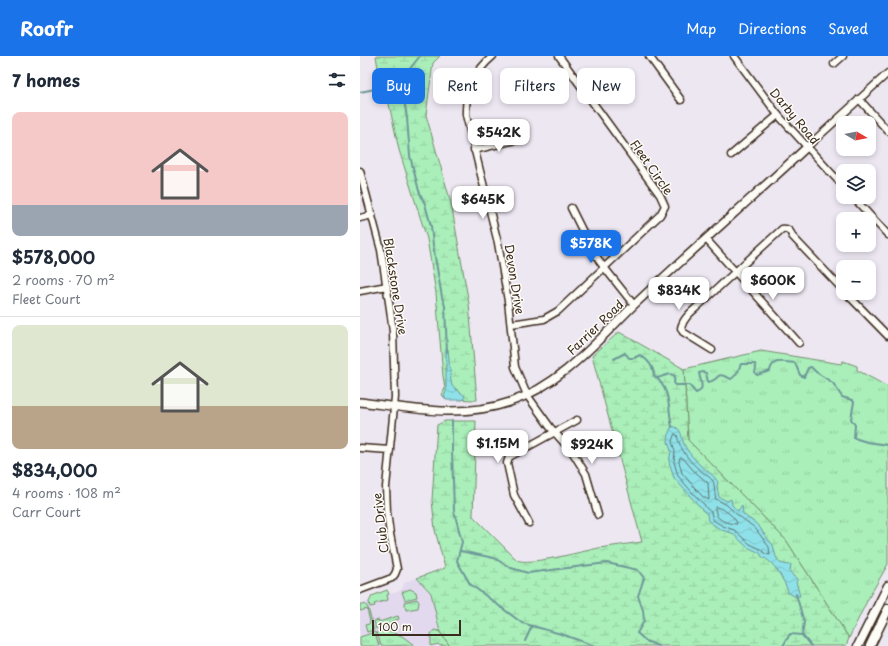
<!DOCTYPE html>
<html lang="en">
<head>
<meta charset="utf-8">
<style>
	:root { --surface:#fff; --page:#f2f2f3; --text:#1f2937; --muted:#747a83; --line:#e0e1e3; --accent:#1a73e8 }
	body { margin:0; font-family:"Playpen Sans",sans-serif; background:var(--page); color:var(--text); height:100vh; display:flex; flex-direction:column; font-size:15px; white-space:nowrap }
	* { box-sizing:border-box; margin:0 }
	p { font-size:13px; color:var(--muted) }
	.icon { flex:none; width:22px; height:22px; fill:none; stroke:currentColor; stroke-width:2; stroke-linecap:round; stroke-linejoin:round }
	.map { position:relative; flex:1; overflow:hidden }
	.drawer { display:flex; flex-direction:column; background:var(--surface); width:360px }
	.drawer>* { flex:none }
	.banner { position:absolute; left:12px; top:12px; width:380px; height:36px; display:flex; gap:8px }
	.needle { width:26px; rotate:99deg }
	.fabs { position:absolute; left:476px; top:60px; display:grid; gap:8px }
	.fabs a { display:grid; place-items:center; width:40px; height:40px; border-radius:8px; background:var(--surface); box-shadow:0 2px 6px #0003; font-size:20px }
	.scale { position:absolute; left:12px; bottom:10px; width:89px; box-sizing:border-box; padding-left:4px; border:2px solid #3b2a1e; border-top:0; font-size:11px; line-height:14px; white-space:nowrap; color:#3b2a1e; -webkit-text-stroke:3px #fdfcf7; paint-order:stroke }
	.price { position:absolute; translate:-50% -34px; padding:0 9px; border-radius:8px; background:#fff; color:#222; font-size:13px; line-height:26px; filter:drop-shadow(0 1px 2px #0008) }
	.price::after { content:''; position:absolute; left:50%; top:24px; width:12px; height:9px; margin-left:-6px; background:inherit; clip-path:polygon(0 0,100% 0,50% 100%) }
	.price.current { background:var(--accent); color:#fff }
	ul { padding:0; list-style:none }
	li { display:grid; align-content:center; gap:8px; height:212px; padding:0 12px }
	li+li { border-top:1px solid var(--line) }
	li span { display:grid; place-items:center; height:124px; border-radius:8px; color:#555 }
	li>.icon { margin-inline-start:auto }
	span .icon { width:72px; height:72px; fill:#fffc; stroke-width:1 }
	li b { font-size:17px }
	h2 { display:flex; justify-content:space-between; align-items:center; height:48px; padding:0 12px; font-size:17px }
	.tag { padding:0 14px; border-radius:8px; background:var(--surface); box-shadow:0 2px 6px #0003; font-size:14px; line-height:36px }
	.tag.current { background:var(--accent); color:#fff }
	header { display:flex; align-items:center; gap:24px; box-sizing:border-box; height:56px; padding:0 20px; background:var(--accent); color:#fff }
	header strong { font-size:19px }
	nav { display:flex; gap:22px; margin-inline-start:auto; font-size:14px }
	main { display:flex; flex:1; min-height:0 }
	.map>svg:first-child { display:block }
	.built { fill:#e2d9ef }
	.grass { fill:url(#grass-tufts); stroke:#728c6c }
	.wetland { fill:url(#wetland-marsh); stroke:#728c6c }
	.water { fill:url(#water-waves); stroke:#6d9898 }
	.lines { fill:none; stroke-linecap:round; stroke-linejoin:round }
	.shore { stroke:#5d736f; stroke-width:1 }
	.stream { stroke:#6d9898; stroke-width:2 }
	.minor-casing { stroke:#3b2a1e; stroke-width:9 }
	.tertiary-casing { stroke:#3b2a1e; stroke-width:10 }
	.secondary-casing { stroke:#3b2a1e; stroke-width:11 }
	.minor { stroke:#fdfcf7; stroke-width:6 }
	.tertiary { stroke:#fdfcf7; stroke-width:7 }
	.secondary { stroke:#fdfcf7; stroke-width:8 }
	.labels { text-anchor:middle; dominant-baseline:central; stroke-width:3; stroke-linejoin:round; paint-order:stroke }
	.street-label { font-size:12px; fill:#3b2a1e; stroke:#fdfcf7 }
</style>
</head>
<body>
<header>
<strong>Roofr</strong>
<nav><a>Map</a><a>Directions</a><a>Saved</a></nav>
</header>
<main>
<section class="drawer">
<h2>7 homes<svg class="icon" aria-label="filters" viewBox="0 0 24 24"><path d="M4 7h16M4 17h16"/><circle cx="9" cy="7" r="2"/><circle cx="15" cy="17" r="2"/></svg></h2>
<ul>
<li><span style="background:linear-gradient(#f6c9c9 75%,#9aa5b1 0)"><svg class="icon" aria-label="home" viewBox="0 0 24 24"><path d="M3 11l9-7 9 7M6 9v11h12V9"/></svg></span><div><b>$578,000</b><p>2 rooms · 70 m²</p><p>Fleet Court</p></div></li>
<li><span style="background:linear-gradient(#dfe7d0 65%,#b9a48a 0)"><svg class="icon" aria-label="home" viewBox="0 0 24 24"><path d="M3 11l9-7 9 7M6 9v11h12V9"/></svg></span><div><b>$834,000</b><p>4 rooms · 108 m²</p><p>Carr Court</p></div></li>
</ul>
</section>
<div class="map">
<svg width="528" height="590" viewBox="0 0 528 590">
	<defs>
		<pattern id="grass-tufts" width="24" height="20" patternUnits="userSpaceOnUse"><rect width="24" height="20" fill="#aaefba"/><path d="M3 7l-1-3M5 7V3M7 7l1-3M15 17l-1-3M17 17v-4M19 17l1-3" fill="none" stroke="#93cd9f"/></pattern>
		<pattern id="wetland-marsh" width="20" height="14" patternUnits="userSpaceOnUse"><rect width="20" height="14" fill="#aaefba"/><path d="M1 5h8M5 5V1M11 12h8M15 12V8" fill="none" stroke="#93cd9f"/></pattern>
		<pattern id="water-waves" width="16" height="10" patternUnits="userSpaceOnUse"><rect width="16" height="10" fill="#8fe1e9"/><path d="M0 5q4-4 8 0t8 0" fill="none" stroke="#7cc1c7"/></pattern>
	</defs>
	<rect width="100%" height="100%" fill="#ede7f2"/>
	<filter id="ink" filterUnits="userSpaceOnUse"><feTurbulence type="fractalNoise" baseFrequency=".025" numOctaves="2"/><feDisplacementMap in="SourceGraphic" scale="8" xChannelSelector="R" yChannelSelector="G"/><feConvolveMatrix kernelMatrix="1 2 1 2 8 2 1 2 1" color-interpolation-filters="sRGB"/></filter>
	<g filter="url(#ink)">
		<!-- built -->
		<polygon class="built" points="57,522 71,537 80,576 90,590 0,590 0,550 20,539 35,537 41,534 45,526"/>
		<!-- grass -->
		<g class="grass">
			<polygon points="401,295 481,308 483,305 497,310 497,314 528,331 528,508 508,543 489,582 426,484 328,384 324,313"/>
			<polygon points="50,533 56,536 57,541 45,544 42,536"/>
			<polygon points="27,534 29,538 27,539 28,544 14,548 15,550 10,551 9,546 12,540"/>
			<polygon points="57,543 59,546 58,552 46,554 44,546"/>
			<polygon points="0,548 6,549 8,552 14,574 7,576 5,569 9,568 10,566 7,553 0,555"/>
			<polygon points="38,560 39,563 32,565 33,568 16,573 14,565 19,564 19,566"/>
			<polygon points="74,574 79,575 90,590 85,590 84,589 80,590 78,588 71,590 71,578"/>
			<polygon points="29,575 42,580 54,589 21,590 17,576"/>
			<polygon points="15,576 19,590 0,590 0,581"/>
		</g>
		<!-- wetland -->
		<g class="wetland">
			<polygon points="16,0 80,0 73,7 66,59 91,147 109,248 117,344 86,343 82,339 85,332 83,320 76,237 67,183 39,94 27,39 27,32 18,12"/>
			<path d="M259 276 324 313 328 384 426 484 489 582 486 590H90L80 576 71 537 57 522 85 512 75 474 72 444 77 369 85 365H116L113 460 157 504C169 510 223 495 239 492 253 490 268 488 282 486L232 300Z"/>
		</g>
		<!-- water -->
		<g class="water">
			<polygon points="87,293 88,293 91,325 92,330 105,340 103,344 86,344 84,340 86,336 86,293"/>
			<path d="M312 370C324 372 320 383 326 392 330 398 335 404 340 409 347 415 353 418 358 426L357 431 359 441 367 445 371 443 372 449 378 455 382 449 383 458C390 464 400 468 403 477L413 489 416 501 420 507 428 509 431 508 430 515 434 521 438 523 436 526 440 540H434L427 536 428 535C423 523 415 506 402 501L400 497 387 491 372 477 361 474 348 465 347 458 342 454 341 451 338 449 314 422 312 415 309 406 311 395 308 386 309 376Z"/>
		</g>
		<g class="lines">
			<!-- shore -->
			<g class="shore">
				<path d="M315 378 317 379C320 394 329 405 341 415 345 418 350 421 353 425 355 429 354 438 356 443L367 449 375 457 395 472 409 491 410 499 405 498 402 494 390 488 374 474 363 470 353 464 351 456 346 452 344 448 340 445 318 420 314 406 315 395 312 386Z"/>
				<polygon points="320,402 323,402 333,414 348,427 349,444 343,441 322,417 319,406"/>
				<path d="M356 451C363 452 376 461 377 468 372 468 361 466 357 460 356 458 356 456 355 453Z"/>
			</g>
			<!-- stream -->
			<g class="stream">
				<polyline points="60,0 44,20 42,31 47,62 50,100 59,135 65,148 71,170 73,189 82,241 85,250 87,296"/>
				<polyline points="27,32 42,31"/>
				<polyline points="0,36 20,32"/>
				<path d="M254 303 265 297 269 302H274L280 299C288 304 294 310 294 320 311 332 308 353 312 371"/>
				<path d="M298 322C304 320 310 316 315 320L314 326 315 329H329L336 337C346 333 340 325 339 317L343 316 346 317 348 326C362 324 353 314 371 323 378 319 378 314 381 308H395L396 312 395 317 397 319 410 315C412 302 425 306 435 307L440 319 444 321 448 312 451 311 456 316 473 327 482 341 492 344 494 346 491 363 495 369 494 382 507 386 528 389"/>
				<polyline points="92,365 92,394 94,455 102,486 97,505 110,528 162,567 201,578 235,590"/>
				<polyline points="100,495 134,502 151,512 168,517 247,507 278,514 284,522 278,540 283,554 284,565 277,577 286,585 298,590"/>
				<polyline points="436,538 444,566 442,579"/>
				<polyline points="165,585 172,570"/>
				<polyline points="423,590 430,578 442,579 451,590"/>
			</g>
			<!-- minor casing -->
			<g class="minor-casing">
				<g id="minor">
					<path d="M133 0C114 16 105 35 106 59L138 187 148 245 155 311 167 339 190 371 213 397 226 418 238 459"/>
					<polyline points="289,0 321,44"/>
					<polyline points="374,0 418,59 483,130"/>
					<polyline points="474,8 483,0"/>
					<polyline points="499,43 528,75"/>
					<polyline points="447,91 528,17"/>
					<polyline points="114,94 160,83"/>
					<polyline points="371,99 418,59"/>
					<polyline points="0,115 21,194 30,253 33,276 35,341 26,431 27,456 30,478 37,513 35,518 32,522 0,534"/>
					<polyline points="493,141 528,179"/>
					<polyline points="211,152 228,186 240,206 274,249"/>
					<polyline points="0,162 12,159"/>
					<polyline points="346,183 439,287"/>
					<polyline points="0,235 27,230"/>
					<polyline points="486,237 528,280"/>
					<polyline points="151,268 184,263 198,255 300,159 305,150 300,139 199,0"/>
					<path d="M352 294 323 276 321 272C323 263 330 257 337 251L422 173C427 172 431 175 432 180L483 234"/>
					<polyline points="0,392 30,394"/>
					<polyline points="169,467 154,439 147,407 149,401 217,364"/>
				</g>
			</g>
			<!-- tertiary casing -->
			<g class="tertiary-casing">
				<path id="tertiary" d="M0 346C50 352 101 363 150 346 201 329 237 285 275 248 331 195 390 144 447 91"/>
			</g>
			<!-- secondary casing -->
			<g class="secondary-casing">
				<g id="secondary">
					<polyline points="498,590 528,530"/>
					<polyline points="510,590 528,553"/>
				</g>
			</g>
			<!-- minor -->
			<use href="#minor" class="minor"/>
			<!-- tertiary -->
			<use href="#tertiary" class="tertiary"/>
			<!-- secondary -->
			<use href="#secondary" class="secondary"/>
		</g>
	</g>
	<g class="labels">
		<!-- street labels -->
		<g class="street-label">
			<text transform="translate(435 60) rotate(50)">Darby Road</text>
			<text transform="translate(292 111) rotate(55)">Fleet Circle</text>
			<text transform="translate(155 223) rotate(81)">Devon Drive</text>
			<text transform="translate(36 230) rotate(81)">Blackstone Drive</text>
			<text transform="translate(235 271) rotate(-44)">Farrier Road</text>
			<text transform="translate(20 467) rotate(-97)">Club Drive</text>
		</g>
	</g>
</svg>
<div class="fabs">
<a><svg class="needle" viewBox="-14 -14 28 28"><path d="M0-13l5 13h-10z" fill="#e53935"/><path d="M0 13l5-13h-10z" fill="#747a83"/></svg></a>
<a><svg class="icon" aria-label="layers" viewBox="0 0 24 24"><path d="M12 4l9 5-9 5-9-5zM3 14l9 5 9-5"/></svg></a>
<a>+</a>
<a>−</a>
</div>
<div class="scale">100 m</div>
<b class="price" style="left:139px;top:97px">$542K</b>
<b class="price" style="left:123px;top:164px">$645K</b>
<b class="price current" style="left:231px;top:208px">$578K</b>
<b class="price" style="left:413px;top:245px">$600K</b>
<b class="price" style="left:319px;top:255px">$834K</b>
<b class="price" style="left:138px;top:408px">$1.15M</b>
<b class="price" style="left:232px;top:409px">$924K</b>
<div class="banner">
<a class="tag current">Buy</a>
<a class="tag">Rent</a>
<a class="tag">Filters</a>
<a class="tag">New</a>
</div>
</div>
</main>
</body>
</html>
